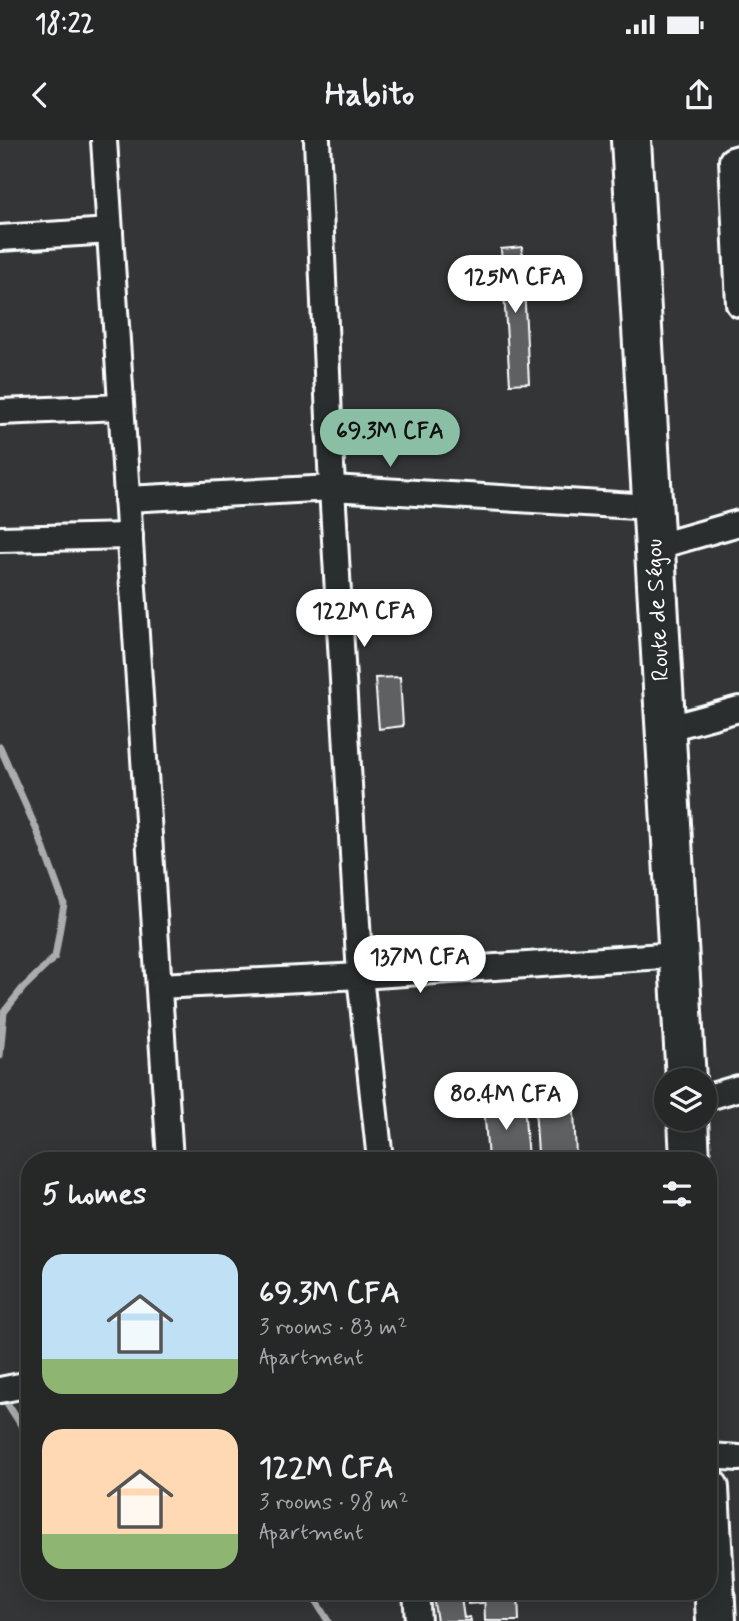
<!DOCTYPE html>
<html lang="en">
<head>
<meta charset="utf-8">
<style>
	:root { --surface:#262828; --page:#2e3030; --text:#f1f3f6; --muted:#a4a6a8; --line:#424445; --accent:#8abfa5 }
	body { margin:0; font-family:Mynerve,sans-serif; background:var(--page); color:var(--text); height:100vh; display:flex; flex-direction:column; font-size:26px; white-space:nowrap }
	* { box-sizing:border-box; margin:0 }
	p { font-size:23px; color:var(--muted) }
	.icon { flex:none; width:38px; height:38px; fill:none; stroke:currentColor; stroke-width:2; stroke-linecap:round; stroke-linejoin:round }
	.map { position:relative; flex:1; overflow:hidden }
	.panel { position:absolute; left:21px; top:1012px; width:696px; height:448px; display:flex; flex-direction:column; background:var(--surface); border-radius:28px; box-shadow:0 4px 18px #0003,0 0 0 2px var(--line) }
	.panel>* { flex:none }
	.fabs { position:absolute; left:654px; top:928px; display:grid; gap:14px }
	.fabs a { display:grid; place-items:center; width:63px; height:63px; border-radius:50%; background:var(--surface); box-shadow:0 4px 18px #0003,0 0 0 2px var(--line); font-size:35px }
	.price { position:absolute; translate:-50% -60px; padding:0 16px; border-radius:24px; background:#fff; color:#222; font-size:23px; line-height:46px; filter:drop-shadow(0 2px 4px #0008) }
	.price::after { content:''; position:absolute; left:50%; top:42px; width:21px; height:16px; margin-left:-10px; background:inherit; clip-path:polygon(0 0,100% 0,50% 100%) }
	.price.current { background:var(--accent); color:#111 }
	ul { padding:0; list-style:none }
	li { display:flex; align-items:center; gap:21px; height:175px; padding:0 21px }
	li span { display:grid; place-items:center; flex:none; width:196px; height:140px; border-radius:21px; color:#555 }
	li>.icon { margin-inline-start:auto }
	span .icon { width:84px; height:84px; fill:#fffc; stroke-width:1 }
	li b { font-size:30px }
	h2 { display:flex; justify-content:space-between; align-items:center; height:84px; padding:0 21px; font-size:30px }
	.status { display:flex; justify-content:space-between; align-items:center; height:49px; padding:0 35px; background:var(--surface); direction:ltr }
	.status svg { height:19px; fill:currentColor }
	header { display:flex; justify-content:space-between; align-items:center; height:91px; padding:0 21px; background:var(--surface); font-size:32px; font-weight:700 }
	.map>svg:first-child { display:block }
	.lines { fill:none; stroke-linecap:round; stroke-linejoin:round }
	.stream { stroke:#abacad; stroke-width:7 }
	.building { fill:#5f6162; stroke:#fff; stroke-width:2 }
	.minor-casing { stroke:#fff; stroke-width:30 }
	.trunk-casing { stroke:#fff; stroke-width:44 }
	.minor { stroke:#2a2d2e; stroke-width:24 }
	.trunk { stroke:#2a2d2e; stroke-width:38 }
	.labels { text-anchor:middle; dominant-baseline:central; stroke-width:6; stroke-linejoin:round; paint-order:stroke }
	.street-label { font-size:24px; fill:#fff; stroke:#2a2d2e }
</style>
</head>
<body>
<div class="status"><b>18:22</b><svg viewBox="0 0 49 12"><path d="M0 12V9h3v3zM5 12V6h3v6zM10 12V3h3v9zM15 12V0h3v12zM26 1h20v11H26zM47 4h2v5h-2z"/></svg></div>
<header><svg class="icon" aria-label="back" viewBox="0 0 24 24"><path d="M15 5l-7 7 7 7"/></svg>Habito<svg class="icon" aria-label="share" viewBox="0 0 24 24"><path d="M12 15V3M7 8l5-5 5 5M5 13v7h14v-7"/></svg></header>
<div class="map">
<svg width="739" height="1481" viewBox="0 0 739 1481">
	<rect width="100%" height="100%" fill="#333536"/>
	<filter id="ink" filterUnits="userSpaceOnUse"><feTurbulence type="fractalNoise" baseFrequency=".0143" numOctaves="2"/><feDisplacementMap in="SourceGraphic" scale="14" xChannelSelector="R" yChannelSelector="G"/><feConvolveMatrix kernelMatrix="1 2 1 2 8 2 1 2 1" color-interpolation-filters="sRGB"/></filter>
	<g filter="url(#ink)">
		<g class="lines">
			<!-- stream -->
			<g class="stream">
				<polyline points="0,607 38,693 64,764 55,817 23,848 4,872 0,916"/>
				<polyline points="2,1255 30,1299"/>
				<polyline points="304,1451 312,1455 328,1481"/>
			</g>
		</g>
		<!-- building -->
		<g class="building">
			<polygon points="522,107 529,243 510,244 501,109"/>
			<polygon points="400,537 403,586 379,589 375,538"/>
			<polygon points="573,949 576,1016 544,1018 543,1012 538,1013 534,953"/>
			<polygon points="524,962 528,1020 488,1020 484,965"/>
			<polygon points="432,1451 460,1451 464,1478 470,1477 471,1481 437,1481"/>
			<polygon points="468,1451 481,1451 482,1463 468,1464"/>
			<polygon points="484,1451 518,1451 519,1481 485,1481"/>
		</g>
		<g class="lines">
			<!-- minor casing -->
			<g class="minor-casing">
				<g id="minor">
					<polyline points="104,0 170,1020"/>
					<polyline points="317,0 332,348 360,836 380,1020"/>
					<polyline points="739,18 732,20 739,164"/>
					<polyline points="0,98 110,91"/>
					<polyline points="0,272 121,267"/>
					<polyline points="127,359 332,348 652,367"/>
					<polyline points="0,399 130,396"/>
					<polyline points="655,407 739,383"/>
					<polyline points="665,589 739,569"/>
					<polyline points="159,846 360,836 678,815"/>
					<polyline points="705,958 739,948"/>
					<polyline points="0,1250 30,1244"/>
					<polyline points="709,1316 739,1318"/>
					<polyline points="416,1451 418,1481"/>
				</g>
			</g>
			<!-- trunk casing -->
			<g class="trunk-casing">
				<g id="trunk">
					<polyline points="631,0 686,940"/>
					<polyline points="688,978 690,1020"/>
					<polyline points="709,1348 716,1481"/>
				</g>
			</g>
			<!-- minor -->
			<use href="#minor" class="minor"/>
			<!-- trunk -->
			<use href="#trunk" class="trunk"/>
		</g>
	</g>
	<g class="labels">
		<!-- street labels -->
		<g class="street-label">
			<text transform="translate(658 470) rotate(-93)">Route de Ségou</text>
		</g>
	</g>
</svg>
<div class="fabs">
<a><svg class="icon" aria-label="layers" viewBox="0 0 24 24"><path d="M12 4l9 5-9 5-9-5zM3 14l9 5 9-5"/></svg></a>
</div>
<b class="price" style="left:515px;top:175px">125M CFA</b>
<b class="price current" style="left:390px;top:329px">69.3M CFA</b>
<b class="price" style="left:364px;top:509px">122M CFA</b>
<b class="price" style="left:420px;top:855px">137M CFA</b>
<b class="price" style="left:506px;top:992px">80.4M CFA</b>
<section class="panel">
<h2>5 homes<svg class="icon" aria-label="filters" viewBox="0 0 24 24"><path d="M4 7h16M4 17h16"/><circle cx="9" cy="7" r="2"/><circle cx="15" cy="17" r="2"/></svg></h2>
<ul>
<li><span style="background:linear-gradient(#bfe0f5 75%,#8fb573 0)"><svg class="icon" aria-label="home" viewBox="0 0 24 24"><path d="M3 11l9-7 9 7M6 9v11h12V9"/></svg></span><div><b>69.3M CFA</b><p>3 rooms · 83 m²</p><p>Apartment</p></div></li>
<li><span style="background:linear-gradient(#ffd9b3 75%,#8fb573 0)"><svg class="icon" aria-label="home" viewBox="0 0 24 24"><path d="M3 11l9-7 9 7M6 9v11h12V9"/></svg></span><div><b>122M CFA</b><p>3 rooms · 98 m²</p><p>Apartment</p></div></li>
</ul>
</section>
</div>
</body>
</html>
